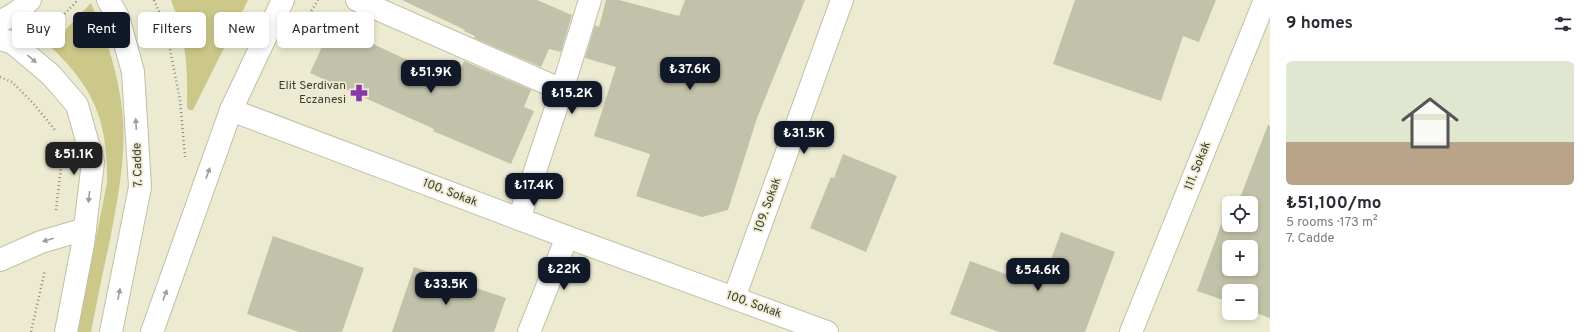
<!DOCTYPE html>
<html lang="en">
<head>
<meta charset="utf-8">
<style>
	:root { --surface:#fff; --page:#f7f7f7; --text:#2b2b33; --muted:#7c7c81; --accent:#111827 }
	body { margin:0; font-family:Overpass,sans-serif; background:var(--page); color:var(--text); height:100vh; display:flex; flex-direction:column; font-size:15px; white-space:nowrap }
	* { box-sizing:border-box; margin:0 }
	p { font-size:13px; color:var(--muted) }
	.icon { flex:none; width:22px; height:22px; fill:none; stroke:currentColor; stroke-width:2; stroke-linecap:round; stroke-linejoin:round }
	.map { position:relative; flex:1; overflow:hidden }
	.panel { display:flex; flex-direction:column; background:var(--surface); width:320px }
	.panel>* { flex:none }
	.guide { position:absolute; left:12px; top:12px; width:380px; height:36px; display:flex; gap:8px }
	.fabs { position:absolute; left:1222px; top:196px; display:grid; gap:8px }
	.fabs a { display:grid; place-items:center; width:36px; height:36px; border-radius:6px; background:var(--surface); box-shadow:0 2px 6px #0003; font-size:20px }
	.price { position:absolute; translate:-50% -34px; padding:0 9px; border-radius:8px; background:var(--accent); color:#fff; font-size:13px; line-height:26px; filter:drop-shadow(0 1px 2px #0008) }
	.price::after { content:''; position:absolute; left:50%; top:24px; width:12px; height:9px; margin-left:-6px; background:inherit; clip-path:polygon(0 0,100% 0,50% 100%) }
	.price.current { background:#222; color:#fff }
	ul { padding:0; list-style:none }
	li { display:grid; align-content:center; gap:8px; height:212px; padding:0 16px }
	li span { display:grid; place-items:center; height:124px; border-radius:6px; color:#555 }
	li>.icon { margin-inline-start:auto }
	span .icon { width:72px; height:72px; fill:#fffc; stroke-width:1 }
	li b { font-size:17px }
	h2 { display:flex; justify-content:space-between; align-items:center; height:48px; padding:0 16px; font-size:17px }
	.pill { padding:0 14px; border-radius:6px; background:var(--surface); box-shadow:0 2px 6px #0003; font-size:14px; line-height:36px }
	.pill.current { background:var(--accent); color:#fff }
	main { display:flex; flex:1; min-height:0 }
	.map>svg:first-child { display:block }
	.green { fill:#ccc88a }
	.building { fill:#c2c1a9; fill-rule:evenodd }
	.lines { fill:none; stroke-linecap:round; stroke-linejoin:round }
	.minor-casing { stroke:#c0bfa7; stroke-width:24 }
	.major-casing { stroke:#c0bfa7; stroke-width:24 }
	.path { stroke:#8d8c7b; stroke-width:2.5; stroke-dasharray:1 3; stroke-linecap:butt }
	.minor { stroke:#fff; stroke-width:22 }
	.major { stroke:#fff; stroke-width:22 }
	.oneway { fill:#9e9e99 }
	.labels { text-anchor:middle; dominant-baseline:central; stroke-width:3.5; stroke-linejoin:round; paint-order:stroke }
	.poi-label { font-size:12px; fill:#3d3d33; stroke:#ecebd2; text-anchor:end }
	.street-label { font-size:12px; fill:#3d3d33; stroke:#ecebd2 }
</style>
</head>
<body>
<main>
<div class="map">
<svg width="1270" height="332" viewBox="0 0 1270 332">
	<rect width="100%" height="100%" fill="#ecebd2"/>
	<!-- green -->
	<g class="green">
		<path d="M171 0H248L193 110H189L187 107C188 66 186 39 171 0Z"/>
		<path d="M91 3C104 33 115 63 120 95 129 144 119 192 110 240 103 271 97 301 91 332H77L107 183C108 122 95 89 50 46Z"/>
	</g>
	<!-- building -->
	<g class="building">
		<polygon points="402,0 537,0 572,15 561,52 549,49 541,67 474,38 475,36 464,31 465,30"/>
		<polygon points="606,0 619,0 679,16 685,0 805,0 757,118 728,210 702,217 636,196 650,154 594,136 616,67 585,58 595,25 599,27"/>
		<polygon points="1075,0 1216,0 1199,42 1183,36 1161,101 1053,64"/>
		<polygon points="332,25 455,82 464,61 531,90 524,107 534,111 511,164 433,131 434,129 310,73"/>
		<path d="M1268 125 1270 126V318L1251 311V291H1229V302L1197 291 1226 211 1229 212V227L1230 225H1251V203H1238ZM1229 247H1251V269H1229Z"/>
		<polygon points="843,154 897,176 866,252 810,228 831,177 834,178"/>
		<polygon points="1061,232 1115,252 1085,332 999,332 950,314 970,261 1041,287"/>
		<polygon points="273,236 364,268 342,332 299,332 247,314"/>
		<polygon points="414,267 506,298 494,332 392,332"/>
	</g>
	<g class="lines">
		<!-- minor casing -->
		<g class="minor-casing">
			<g id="minor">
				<polyline points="357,0 562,90"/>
				<polyline points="231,110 567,237 827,332"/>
				<polyline points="519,219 562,90 590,0"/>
				<polyline points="0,260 41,242 85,229"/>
				<polyline points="734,298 842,0"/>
				<polyline points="529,332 567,237"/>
				<polyline points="1131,332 1265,0"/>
			</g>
		</g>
		<!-- major casing -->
		<g class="major-casing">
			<g id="major">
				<polyline points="108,0 118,17 133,72 140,187 111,332"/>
				<path d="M0 21C11 17 22 9 30 0"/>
				<polyline points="0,39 13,43 25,53 51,75 77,105 93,162 83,244 66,332"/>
				<polyline points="152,332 231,110 283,0"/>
			</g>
		</g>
		<!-- path -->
		<g class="path">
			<polyline points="154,0 166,29 180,100 185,157"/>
			<polyline points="305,21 318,0"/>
			<polyline points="45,34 78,0"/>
			<polyline points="0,77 12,82 33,103 55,130"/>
			<polyline points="56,210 62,159"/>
			<polyline points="31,332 45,270"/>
		</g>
		<!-- minor -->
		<use href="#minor" class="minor"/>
		<!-- major -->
		<use href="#major" class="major"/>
	</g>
	<!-- one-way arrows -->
	<defs><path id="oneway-solid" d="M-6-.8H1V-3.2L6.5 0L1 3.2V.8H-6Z"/></defs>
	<g class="oneway">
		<use href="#oneway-solid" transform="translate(32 59) rotate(41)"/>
		<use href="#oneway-solid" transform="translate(136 124) rotate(-93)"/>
		<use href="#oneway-solid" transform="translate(208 173) rotate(-70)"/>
		<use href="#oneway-solid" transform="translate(89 197) rotate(96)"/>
		<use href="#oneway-solid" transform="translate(48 240) rotate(164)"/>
		<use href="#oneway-solid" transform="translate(119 294) rotate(-79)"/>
		<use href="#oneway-solid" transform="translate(165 295) rotate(-70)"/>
	</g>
	<!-- icons -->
	<defs>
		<g id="pharmacy-bare" transform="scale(1.38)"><path d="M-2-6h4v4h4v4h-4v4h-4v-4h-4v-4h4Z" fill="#8938a8" stroke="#ecebd2" stroke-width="2.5" paint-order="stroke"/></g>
	</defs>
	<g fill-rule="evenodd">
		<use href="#pharmacy-bare" x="359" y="93"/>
	</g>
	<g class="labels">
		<!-- poi labels -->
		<g class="poi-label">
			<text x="346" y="86">Elit Serdivan<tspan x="346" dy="14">Eczanesi</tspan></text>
		</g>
		<!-- street labels -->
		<g class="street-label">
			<text transform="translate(138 165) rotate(-92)">7. Cadde</text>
			<text transform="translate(1198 166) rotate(-68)">111. Sokak</text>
			<text transform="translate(450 193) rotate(21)">100. Sokak</text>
			<text transform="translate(768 205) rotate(-70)">109. Sokak</text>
			<text transform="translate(754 305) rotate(20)">100. Sokak</text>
		</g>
	</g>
</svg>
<div class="fabs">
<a><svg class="icon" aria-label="locate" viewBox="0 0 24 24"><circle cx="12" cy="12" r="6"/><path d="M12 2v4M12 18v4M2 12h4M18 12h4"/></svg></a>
<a>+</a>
<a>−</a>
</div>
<b class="price" style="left:690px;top:91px">₺37.6K</b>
<b class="price" style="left:431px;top:94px">₺51.9K</b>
<b class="price" style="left:572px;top:115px">₺15.2K</b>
<b class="price" style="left:804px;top:155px">₺31.5K</b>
<b class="price current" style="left:74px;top:176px">₺51.1K</b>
<b class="price" style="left:534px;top:207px">₺17.4K</b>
<b class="price" style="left:564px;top:291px">₺22K</b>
<b class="price" style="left:1038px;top:292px">₺54.6K</b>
<b class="price" style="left:446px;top:306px">₺33.5K</b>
<div class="guide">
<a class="pill">Buy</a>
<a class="pill current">Rent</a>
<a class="pill">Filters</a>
<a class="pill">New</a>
<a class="pill">Apartment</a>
</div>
</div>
<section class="panel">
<h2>9 homes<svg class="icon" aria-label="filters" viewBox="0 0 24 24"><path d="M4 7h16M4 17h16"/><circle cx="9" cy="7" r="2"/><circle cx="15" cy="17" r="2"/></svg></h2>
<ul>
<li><span style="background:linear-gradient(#dfe7d0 65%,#b9a48a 0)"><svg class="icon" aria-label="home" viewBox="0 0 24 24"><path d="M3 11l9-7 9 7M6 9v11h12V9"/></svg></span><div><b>₺51,100/mo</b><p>5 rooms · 173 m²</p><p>7. Cadde</p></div></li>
</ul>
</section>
</main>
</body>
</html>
